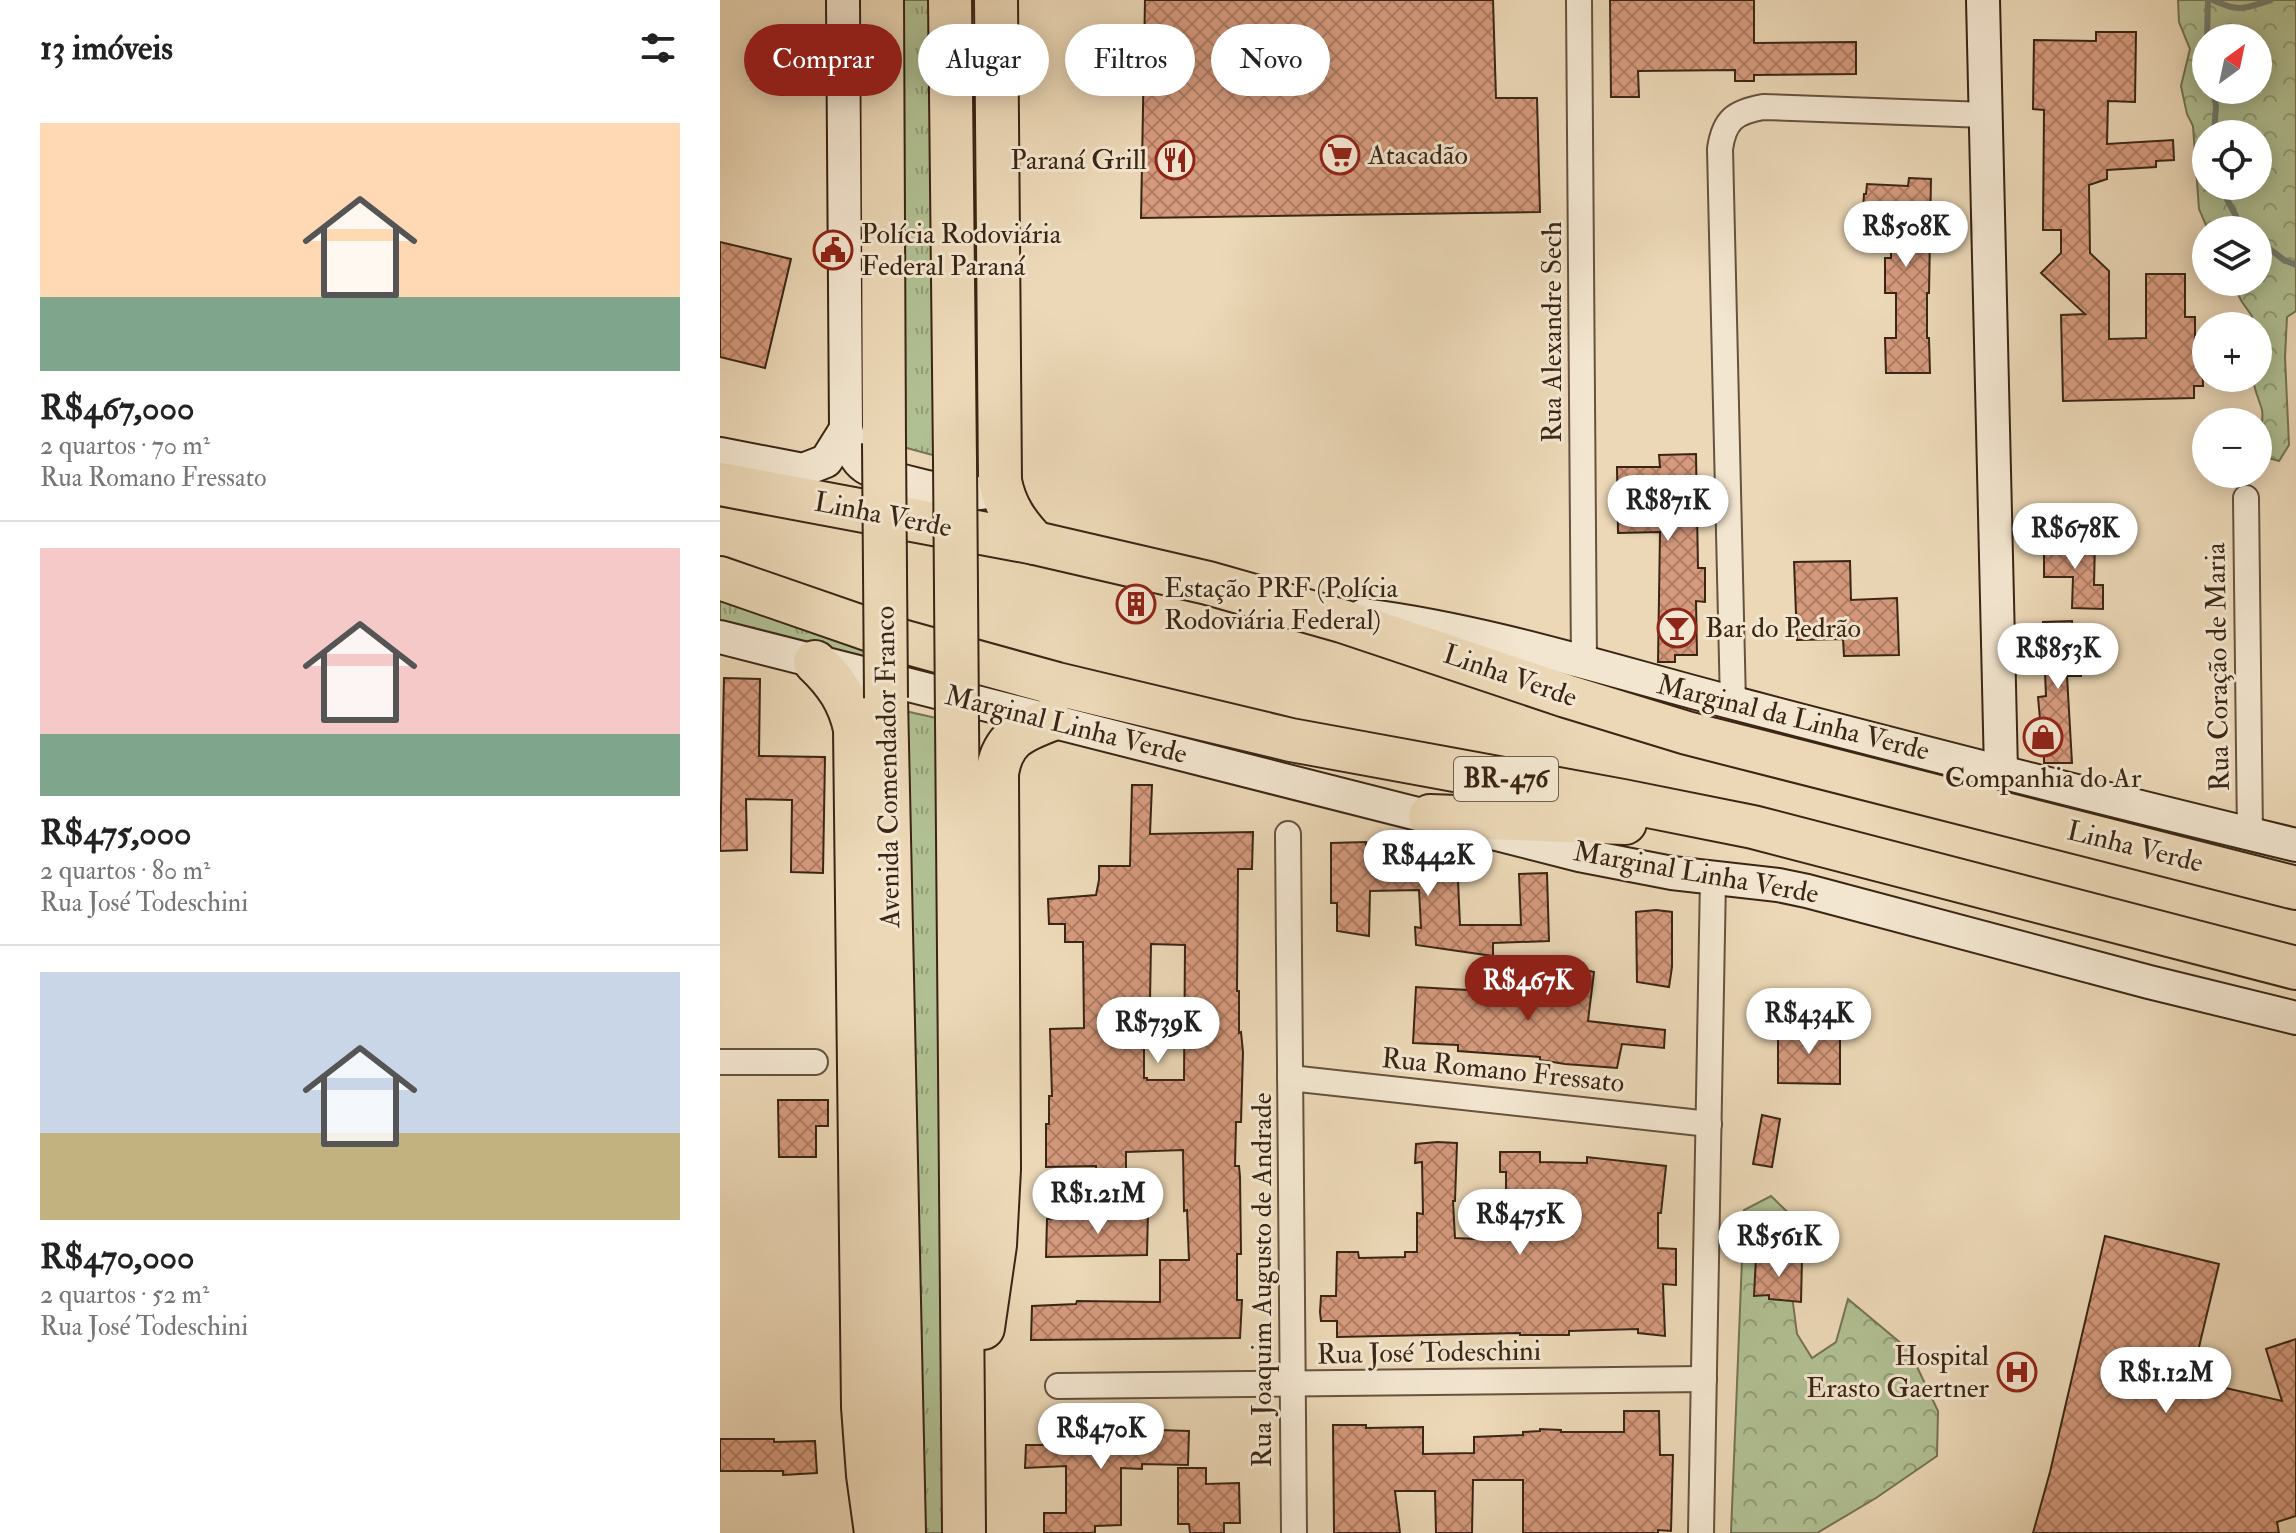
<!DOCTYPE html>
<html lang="pt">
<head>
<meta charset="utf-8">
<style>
	:root { --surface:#fff; --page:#f6f6f6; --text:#222; --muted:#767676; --line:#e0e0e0; --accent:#8f2418 }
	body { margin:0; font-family:"IM FELL Double Pica",serif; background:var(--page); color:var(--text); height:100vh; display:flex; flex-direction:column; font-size:30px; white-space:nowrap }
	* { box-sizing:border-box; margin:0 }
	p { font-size:26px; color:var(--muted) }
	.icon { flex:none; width:44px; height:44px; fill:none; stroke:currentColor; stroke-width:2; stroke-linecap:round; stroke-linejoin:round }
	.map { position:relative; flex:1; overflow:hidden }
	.side { display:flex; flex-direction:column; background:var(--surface); width:720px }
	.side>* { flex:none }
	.top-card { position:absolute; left:24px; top:24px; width:760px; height:72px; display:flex; gap:16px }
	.needle { width:52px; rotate:33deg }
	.controls { position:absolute; left:1472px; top:24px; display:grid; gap:16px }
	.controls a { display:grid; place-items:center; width:80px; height:80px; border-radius:50%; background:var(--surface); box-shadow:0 4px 20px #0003; font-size:40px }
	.price { position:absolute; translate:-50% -68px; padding:0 18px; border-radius:28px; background:#fff; color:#222; font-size:26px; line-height:52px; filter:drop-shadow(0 2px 4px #0008) }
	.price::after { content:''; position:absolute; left:50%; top:48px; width:24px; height:18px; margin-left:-12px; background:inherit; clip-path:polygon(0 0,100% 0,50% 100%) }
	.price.current { background:var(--accent); color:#fff }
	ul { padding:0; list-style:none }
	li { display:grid; align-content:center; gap:16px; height:424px; padding:0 40px }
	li+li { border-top:2px solid var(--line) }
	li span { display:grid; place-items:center; height:248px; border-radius:0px; color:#555 }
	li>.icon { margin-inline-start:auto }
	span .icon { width:144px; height:144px; fill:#fffc; stroke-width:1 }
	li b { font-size:34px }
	h2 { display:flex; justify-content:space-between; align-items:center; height:96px; padding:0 40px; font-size:34px }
	.chip { padding:0 28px; border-radius:36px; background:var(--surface); box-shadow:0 4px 20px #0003; font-size:28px; line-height:72px }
	.chip.current { background:var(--accent); color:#fff }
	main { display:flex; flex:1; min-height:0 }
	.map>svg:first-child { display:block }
	.grass { fill:url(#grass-tufts); stroke:#767254; stroke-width:2 }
	.forest { fill:url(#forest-crowns); stroke:#767254; stroke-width:2; fill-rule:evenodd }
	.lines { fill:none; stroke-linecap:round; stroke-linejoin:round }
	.stream { stroke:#737e71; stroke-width:6 }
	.building { fill:url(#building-cross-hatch); stroke:#3a2515; stroke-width:2; fill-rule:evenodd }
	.street-casing { stroke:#66523e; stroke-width:28 }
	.secondary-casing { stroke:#3a2515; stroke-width:36 }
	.highway-casing { stroke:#3a2515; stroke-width:46 }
	.street { stroke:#f3e6d0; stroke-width:24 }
	.secondary { stroke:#f3e6d0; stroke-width:32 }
	.highway { stroke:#ecd8b7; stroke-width:42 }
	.highway-bridge-casing { stroke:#3a2515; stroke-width:46; stroke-linecap:butt }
	.highway-bridge { stroke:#ecd8b7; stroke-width:42 }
	.labels { text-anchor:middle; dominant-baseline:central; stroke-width:6; stroke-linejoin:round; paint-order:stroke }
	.shield { fill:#f3e6d0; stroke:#725f4d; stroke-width:2 }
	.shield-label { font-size:26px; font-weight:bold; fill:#3a2515 }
	.poi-label { font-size:28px; fill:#3a2515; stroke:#f3e6d0; text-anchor:start }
	.street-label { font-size:28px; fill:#3a2515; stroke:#f3e6d0 }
</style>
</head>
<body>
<main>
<section class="side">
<h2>13 imóveis<svg class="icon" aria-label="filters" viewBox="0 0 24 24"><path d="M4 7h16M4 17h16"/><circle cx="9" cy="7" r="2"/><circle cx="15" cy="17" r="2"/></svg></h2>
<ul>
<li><span style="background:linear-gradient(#ffd9b3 70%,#7fa58c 0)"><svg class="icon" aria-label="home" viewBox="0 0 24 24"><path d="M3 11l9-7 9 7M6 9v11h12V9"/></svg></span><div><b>R$467,000</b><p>2 quartos · 70 m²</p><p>Rua Romano Fressato</p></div></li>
<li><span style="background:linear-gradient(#f6c9c9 75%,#7fa58c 0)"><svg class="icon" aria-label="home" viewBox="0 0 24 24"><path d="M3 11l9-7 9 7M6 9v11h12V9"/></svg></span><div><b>R$475,000</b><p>2 quartos · 80 m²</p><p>Rua José Todeschini</p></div></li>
<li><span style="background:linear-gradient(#c9d6e8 65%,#c2b280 0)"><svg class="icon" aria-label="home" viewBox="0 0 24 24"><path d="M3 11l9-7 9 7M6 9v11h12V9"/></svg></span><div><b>R$470,000</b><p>2 quartos · 52 m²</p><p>Rua José Todeschini</p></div></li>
</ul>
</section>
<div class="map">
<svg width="1576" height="1533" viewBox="0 0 1576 1533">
	<defs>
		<pattern id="grass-tufts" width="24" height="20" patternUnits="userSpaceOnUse" patternTransform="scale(2)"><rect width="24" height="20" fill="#b1c093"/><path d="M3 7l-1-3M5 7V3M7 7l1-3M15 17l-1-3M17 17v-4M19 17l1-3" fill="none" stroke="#919c77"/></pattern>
		<pattern id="forest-crowns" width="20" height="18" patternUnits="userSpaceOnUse" patternTransform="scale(2)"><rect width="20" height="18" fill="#b1c093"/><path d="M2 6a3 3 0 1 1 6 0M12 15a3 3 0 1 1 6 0" fill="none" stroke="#919c77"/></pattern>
		<pattern id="building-cross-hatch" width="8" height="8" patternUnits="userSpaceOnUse" patternTransform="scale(2)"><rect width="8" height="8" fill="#d69a7d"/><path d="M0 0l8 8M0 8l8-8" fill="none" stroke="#af7d65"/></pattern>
	</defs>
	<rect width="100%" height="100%" fill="#ecd8b7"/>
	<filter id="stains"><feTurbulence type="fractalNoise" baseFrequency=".0025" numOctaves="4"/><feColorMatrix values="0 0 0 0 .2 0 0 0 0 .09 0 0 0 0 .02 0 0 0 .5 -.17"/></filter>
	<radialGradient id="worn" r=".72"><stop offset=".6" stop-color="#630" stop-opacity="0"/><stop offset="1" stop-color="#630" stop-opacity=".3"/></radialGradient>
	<!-- grass -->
	<g class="grass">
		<polygon points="180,0 215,0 216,456 183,447"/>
		<polygon points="0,599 144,645 146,666 0,628"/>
		<polygon points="185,711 221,719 228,1533 196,1533"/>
	</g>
	<!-- forest -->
	<g class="forest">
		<path d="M1458 0H1576V311L1567 317 1565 357 1569 445 1559 461 1542 456C1535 435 1545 426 1542 410 1539 399 1534 390 1533 378H1538V326H1531L1532 316 1522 302 1512 283 1538 282V230H1488L1479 209 1473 126 1467 114 1461 86 1470 49 1459 22ZM1486 38H1538V90H1486ZM1486 134H1538V186H1486Z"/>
		<polygon points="1051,1196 1084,1228 1083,1259 1071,1288 1077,1334 1092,1358 1116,1342 1128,1299 1189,1350 1218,1411 1217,1456 1156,1498 1097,1533 1011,1533 1024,1210"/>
	</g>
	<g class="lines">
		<!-- stream -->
		<g class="stream">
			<path d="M1493 0C1520 13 1524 8 1551 0"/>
			<polyline points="1487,38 1488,0"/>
			<polyline points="1493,90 1496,106 1494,134"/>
			<polyline points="1500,186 1517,218 1528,230"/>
			<polyline points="1538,240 1564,260 1576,265"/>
		</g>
	</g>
	<!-- building -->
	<g class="building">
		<polygon points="425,0 773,0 776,98 817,98 820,212 421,218"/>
		<polygon points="890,0 1034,0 1034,43 1136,42 1136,74 1034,75 1034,81 1015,81 1015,70 918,71 919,97 891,97"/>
		<polygon points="1376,32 1416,32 1415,102 1388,101 1387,144 1453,140 1454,160 1436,161 1436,167 1387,170 1387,179 1369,185 1370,253 1389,271 1389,339 1426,338 1426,274 1465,274 1465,317 1475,317 1475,342 1482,344 1483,386 1474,386 1474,398 1343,401 1341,315 1365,314 1321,273 1341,253 1341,230 1323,230 1324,110 1313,109 1314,40 1376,41"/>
		<polygon points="1189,178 1211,179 1209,293 1207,293 1207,338 1209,338 1210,373 1166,373 1165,338 1176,338 1176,293 1165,293 1165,258 1171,258 1171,218 1147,217 1147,210 1143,210 1144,194 1146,194 1147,184 1188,186"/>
		<polygon points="0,242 71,259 45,368 0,357"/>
		<polygon points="976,454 978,568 985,568 985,602 976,601 977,655 955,655 955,662 938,662 940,532 898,533 897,467 940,467 939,455"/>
		<polygon points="1324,542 1375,542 1374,585 1383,585 1383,609 1352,608 1353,577 1324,577"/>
		<polygon points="1130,561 1131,600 1177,598 1179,655 1124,656 1123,639 1077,640 1074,562"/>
		<polygon points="1352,621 1353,655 1360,654 1361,676 1347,676 1352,763 1324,763 1324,719 1320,719 1318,697 1326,696 1323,622"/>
		<polygon points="4,678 40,679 39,756 105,757 103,873 71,872 72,800 26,799 27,850 0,851"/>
		<path d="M412 785H432L430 834 533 832 532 869H518L517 991H519V1033L521 1032 523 1052 521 1122H516L515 1166H519L520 1177 521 1254H517V1300H522L520 1338 311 1340 312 1306 356 1304 357 1301 440 1302V1260H469L467 1210 464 1211 463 1150 406 1152V1176L385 1177V1174H376V1166L326 1167V1124H329V1096H332L330 1029 364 1028 363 942H345V924H329L328 899 376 895 379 880V866H410ZM431 944 465 945 464 1080H427V1078H424V1001H430Z"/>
		<polygon points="646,842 646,847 692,846 692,859 737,858 740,925 801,925 799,874 827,873 829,941 773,943 773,956 696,945 695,927 701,928 699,890 650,891 649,936 617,931 617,903 611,903 611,843"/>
		<polygon points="936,910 952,912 952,967 949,987 917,982 916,912"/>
		<polygon points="832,962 874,972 868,1021 945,1030 944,1048 902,1044 897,1068 845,1064 820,1060 820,1057 738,1051 738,1045 693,1043 696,987 783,992 782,999 826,1004"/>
		<polygon points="1058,1029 1120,1029 1120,1084 1058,1083"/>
		<polygon points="58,1100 108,1100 108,1126 96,1126 96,1157 59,1157"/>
		<polygon points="1042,1115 1060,1119 1052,1167 1033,1164"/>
		<polygon points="717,1142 737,1143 735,1201 733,1201 735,1238 780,1240 780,1219 786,1219 786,1172 780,1172 780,1152 820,1152 820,1162 867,1163 867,1157 946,1166 941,1213 938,1213 938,1248 956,1249 956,1285 943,1284 945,1336 918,1333 918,1329 849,1331 849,1335 800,1335 800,1333 617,1337 617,1321 601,1321 600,1312 601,1296 616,1296 617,1252 638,1252 639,1258 685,1257 685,1252 697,1252 697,1213 703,1214 702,1162 695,1163 696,1144"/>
		<polygon points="404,1211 428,1211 427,1255 326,1257 327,1219 404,1214"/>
		<polygon points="1385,1236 1499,1264 1471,1380 1562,1401 1546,1349 1576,1339 1576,1516 1557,1522 1559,1533 1313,1533 1330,1472"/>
		<polygon points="1036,1257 1082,1259 1081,1302 1049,1299 1049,1295 1034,1296"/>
		<polygon points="904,1411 939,1411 940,1455 953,1455 951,1531 938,1530 938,1533 803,1533 803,1480 753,1480 752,1533 716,1533 715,1491 675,1491 680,1533 614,1533 613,1425 646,1425 646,1428 703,1427 703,1454 754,1453 754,1437 803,1435 803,1432 820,1431 820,1429 841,1430 841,1432 904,1432"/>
		<polygon points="407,1429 469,1431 468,1465 422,1464 422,1469 401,1468 401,1525 375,1526 375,1533 324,1533 324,1513 346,1513 346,1466 305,1468 306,1445 323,1445 323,1434 407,1433"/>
		<polygon points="0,1439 54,1439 54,1442 95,1441 97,1473 63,1475 63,1471 0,1471"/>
		<polygon points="458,1468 486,1468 486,1484 519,1483 520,1523 504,1523 504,1533 470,1533 469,1524 458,1524"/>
	</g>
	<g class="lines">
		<!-- street casing -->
		<g class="street-casing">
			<g id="street">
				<polyline points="859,0 864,664"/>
				<polyline points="1526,498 1530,834"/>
				<path d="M1013 703 1000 149C1004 120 1015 112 1043 107L1266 115"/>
				<polyline points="568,834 574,1533"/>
				<polyline points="0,1062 95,1062"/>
				<polyline points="570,1078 989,1124"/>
				<polyline points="338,1386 984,1379"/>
				<polyline points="981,1533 993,879"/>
			</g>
		</g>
		<!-- secondary casing -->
		<g class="secondary-casing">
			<g id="secondary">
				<path d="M123 0 126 429C130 442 132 458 145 467 161 478 247 499 265 492 270 490 276 484 280 481"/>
				<polyline points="1263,0 1281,771"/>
				<polyline points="0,454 83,470 106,461 126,429"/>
				<path d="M644 615C769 631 891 671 1014 703 1201 752 1388 800 1576 845"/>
				<polyline points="0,637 859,855 952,873 1058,885 1087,891 1429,982 1576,1018"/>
			</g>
		</g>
		<!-- highway casing -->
		<g class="highway-casing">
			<g id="highway">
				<polyline points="162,0 164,443"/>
				<polyline points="230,0 235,461"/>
				<path d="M276 0 280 481C285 507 297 524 315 543"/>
				<polyline points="0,484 315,543 488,583 622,621 846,696 967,733 1576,888"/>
				<polyline points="0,578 185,642 337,684 571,740 903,801 1033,827 1576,968"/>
				<path d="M95 662C116 682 129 701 135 729L143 1407 148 1475 156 1533"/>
				<polyline points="166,698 184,1533"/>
				<polyline points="237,720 244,1533"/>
				<polyline points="710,816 905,823"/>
				<path d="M263 1328 275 1245 279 1169 277 774C282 739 299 732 330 720"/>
			</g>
		</g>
		<!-- street -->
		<use href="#street" class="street"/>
		<!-- secondary -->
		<use href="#secondary" class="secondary"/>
		<!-- highway -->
		<use href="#highway" class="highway"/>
		<!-- highway-bridge casing -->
		<g class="highway-bridge-casing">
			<g id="highway-bridge">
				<polyline points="164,443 166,698"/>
				<polyline points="235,461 237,720"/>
			</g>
		</g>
		<!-- highway-bridge -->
		<use href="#highway-bridge" class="highway-bridge"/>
	</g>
	<!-- icons -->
	<defs>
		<g id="supermarket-ring" transform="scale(2)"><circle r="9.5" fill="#f3e6d0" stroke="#8f2418" stroke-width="1.5"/><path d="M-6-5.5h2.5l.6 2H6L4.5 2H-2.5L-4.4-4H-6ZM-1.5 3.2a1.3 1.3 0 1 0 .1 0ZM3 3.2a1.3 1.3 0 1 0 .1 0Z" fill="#8f2418"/></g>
		<g id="restaurant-ring" transform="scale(2)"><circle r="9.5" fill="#f3e6d0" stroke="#8f2418" stroke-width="1.5"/><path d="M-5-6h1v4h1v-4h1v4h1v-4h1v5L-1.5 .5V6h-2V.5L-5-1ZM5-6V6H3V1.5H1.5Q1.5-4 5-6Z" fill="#8f2418"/></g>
		<g id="civic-ring" transform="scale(2)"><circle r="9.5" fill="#f3e6d0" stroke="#8f2418" stroke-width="1.5"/><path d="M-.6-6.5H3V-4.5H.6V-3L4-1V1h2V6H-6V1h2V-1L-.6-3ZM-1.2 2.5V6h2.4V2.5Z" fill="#8f2418"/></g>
		<g id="building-ring" transform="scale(2)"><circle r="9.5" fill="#f3e6d0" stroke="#8f2418" stroke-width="1.5"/><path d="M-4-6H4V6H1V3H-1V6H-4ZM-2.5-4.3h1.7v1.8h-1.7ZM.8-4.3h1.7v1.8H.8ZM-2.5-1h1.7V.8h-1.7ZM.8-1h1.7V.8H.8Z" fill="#8f2418"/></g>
		<g id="bar-ring" transform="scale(2)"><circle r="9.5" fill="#f3e6d0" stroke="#8f2418" stroke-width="1.5"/><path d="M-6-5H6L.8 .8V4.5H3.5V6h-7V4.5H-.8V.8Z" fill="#8f2418"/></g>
		<g id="shop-ring" transform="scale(2)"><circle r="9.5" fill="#f3e6d0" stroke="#8f2418" stroke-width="1.5"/><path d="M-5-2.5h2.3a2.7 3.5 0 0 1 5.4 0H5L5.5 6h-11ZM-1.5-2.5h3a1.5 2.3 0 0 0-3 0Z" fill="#8f2418"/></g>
		<g id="hospital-ring" transform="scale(2)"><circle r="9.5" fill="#f3e6d0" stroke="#8f2418" stroke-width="1.5"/><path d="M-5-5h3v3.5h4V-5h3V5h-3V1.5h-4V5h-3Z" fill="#8f2418"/></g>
	</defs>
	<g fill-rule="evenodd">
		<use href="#supermarket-ring" x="620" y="155"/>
		<use href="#restaurant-ring" x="455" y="160"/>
		<use href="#civic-ring" x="113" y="250"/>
		<use href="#building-ring" x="416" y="604"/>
		<use href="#bar-ring" x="957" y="628"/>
		<use href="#shop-ring" x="1323" y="737"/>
		<use href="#hospital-ring" x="1297" y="1372"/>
	</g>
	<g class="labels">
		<!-- shield labels -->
		<rect class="shield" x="734" y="757" width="104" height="44" rx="6"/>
		<g class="shield-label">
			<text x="786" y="779">BR-476</text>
		</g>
		<!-- poi labels -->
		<g class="poi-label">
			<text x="648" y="155">Atacadão</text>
			<text x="427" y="160" text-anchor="end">Paraná Grill</text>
			<text x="141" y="234">Polícia Rodoviária<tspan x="141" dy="32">Federal Paraná</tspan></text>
			<text x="444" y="588">Estação PRF (Polícia<tspan x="444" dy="32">Rodoviária Federal)</tspan></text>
			<text x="985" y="628">Bar do Pedrão</text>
			<text x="1323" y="778" text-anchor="middle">Companhia do Ar</text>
			<text x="1269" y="1356" text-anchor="end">Hospital<tspan x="1269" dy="32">Erasto Gaertner</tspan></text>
		</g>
		<!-- street labels -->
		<g class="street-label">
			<text transform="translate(832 332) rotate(-90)">Rua Alexandre Sech</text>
			<text transform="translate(163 515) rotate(11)">Linha Verde</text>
			<text transform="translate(1498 667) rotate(-91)">Rua Coração de Maria</text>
			<text transform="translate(790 676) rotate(19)">Linha Verde</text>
			<text transform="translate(1073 718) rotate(14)">Marginal da Linha Verde</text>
			<text transform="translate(346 725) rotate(14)">Marginal Linha Verde</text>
			<text transform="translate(168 767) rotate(-91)">Avenida Comendador Franco</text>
			<text transform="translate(1415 847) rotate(14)">Linha Verde</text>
			<text transform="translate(976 873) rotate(10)">Marginal Linha Verde</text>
			<text transform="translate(783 1071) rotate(6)">Rua Romano Fressato</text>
			<text transform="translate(542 1280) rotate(-90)">Rua Joaquim Augusto de Andrade</text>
			<text transform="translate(709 1353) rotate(-1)">Rua José Todeschini</text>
		</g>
	</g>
	<rect width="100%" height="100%" filter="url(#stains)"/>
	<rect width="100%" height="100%" fill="url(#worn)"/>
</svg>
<div class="controls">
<a><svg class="needle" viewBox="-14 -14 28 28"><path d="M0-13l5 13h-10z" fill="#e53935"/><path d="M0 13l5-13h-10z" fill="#767676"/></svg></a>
<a><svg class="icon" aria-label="locate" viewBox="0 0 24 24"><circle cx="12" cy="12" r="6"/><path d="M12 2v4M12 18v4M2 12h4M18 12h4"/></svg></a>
<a><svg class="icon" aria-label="layers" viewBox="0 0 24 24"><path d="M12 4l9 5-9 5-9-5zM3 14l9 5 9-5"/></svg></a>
<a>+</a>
<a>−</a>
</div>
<b class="price" style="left:1186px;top:269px">R$508K</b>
<b class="price" style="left:948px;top:543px">R$871K</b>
<b class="price" style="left:1355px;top:571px">R$678K</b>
<b class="price" style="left:1338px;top:691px">R$853K</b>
<b class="price" style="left:708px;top:898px">R$442K</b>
<b class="price current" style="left:808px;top:1023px">R$467K</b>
<b class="price" style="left:1089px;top:1056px">R$434K</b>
<b class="price" style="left:438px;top:1065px">R$739K</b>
<b class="price" style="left:378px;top:1236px">R$1.21M</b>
<b class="price" style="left:800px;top:1257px">R$475K</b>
<b class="price" style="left:1059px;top:1279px">R$561K</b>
<b class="price" style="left:1446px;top:1415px">R$1.12M</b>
<b class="price" style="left:381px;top:1471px">R$470K</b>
<div class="top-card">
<a class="chip current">Comprar</a>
<a class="chip">Alugar</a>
<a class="chip">Filtros</a>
<a class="chip">Novo</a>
</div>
</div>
</main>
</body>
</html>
